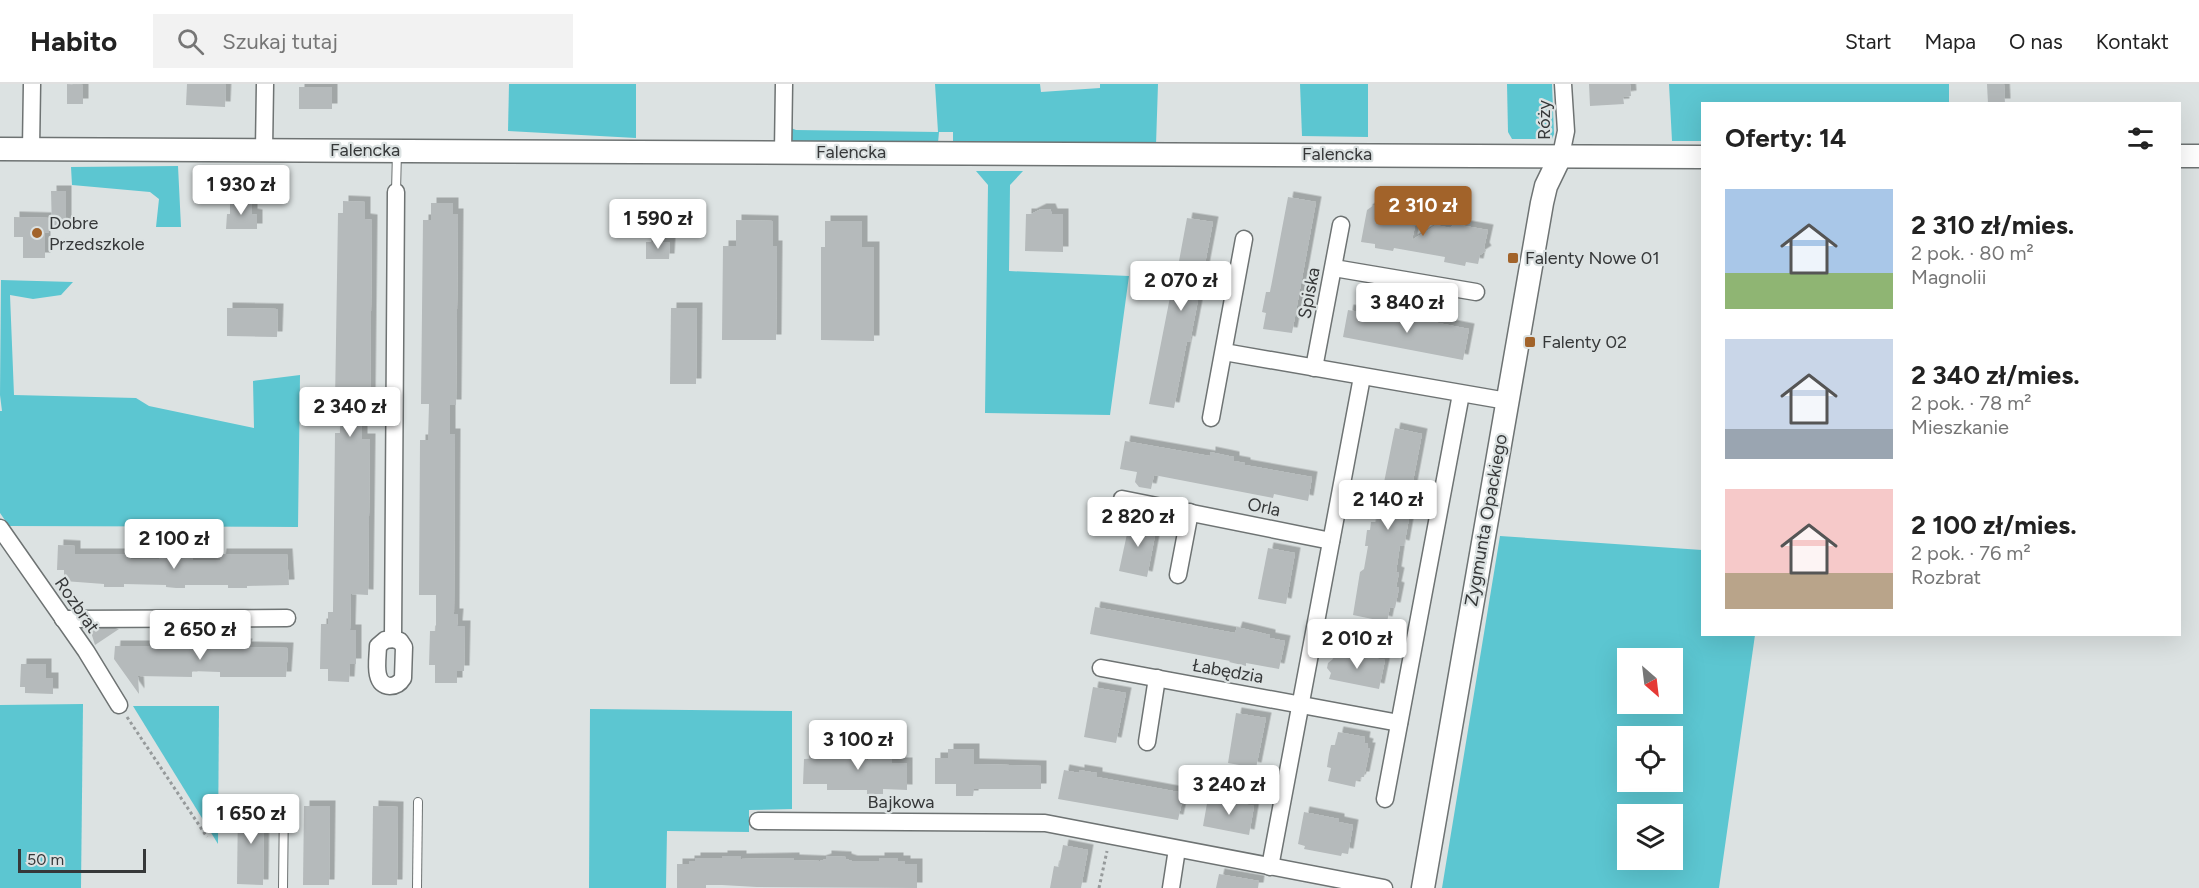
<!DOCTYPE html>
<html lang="pl">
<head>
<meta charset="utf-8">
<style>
	:root { --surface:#fff; --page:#f2f2f2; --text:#222; --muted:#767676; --line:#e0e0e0; --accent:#a2632a }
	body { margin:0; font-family:Figtree,sans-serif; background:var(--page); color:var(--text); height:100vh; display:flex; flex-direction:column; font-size:22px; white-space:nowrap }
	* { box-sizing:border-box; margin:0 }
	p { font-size:20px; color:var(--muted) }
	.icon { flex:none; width:33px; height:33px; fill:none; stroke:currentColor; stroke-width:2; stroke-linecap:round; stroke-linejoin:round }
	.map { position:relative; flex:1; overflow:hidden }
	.sheet { position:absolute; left:1701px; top:18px; width:480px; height:534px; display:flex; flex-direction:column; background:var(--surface); border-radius:0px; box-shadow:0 6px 24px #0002 }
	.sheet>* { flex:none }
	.needle { width:39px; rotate:152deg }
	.controls { position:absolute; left:1617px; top:564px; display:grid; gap:12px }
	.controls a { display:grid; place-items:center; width:66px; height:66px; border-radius:0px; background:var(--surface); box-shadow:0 6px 24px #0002; font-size:30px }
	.scale { position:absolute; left:18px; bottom:15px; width:128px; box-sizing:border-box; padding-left:6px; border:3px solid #363839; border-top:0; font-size:16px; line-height:21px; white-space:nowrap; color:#363839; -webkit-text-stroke:4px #dce2e2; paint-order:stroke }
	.price { position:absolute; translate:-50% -51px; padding:0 14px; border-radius:6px; background:#fff; color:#222; font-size:20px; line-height:39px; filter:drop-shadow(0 2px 3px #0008) }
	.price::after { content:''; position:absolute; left:50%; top:36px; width:18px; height:14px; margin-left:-9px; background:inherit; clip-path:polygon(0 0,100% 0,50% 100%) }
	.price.active { background:var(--accent); color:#fff }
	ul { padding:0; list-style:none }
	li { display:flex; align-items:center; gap:18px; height:150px; padding:0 24px }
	li span { display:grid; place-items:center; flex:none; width:168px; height:120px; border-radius:0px; color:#555 }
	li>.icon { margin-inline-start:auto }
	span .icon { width:72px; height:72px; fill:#fffc; stroke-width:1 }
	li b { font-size:26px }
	h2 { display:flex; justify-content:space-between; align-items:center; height:72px; padding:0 24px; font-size:26px }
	header { display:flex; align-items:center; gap:36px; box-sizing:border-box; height:84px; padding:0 30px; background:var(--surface); border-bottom:2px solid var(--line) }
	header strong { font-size:28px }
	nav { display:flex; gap:33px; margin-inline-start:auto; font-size:21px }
	.search { width:420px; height:54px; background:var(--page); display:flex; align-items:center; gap:15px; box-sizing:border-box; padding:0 21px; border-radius:0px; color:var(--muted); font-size:22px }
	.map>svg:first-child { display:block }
	.green { fill:#5cc6d1; fill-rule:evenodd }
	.building { fill:#b5babb; filter:url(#shadow) }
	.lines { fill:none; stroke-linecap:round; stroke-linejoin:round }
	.lane-casing { stroke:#6e7373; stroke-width:10 }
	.street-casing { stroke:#6e7373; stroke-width:19 }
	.secondary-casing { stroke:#6e7373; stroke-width:25 }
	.path { stroke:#969a9b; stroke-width:3; stroke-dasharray:3 3; stroke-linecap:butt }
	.lane { stroke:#fff; stroke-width:8 }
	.street { stroke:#fff; stroke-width:16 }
	.secondary { stroke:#fff; stroke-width:22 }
	.poi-dot { fill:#a2632a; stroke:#dce2e2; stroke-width:2 }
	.labels { text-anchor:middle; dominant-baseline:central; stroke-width:4.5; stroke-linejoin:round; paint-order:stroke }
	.street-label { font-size:18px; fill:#363839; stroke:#dce2e2 }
	.poi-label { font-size:18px; fill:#363839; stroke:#dce2e2; text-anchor:start }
</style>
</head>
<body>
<header>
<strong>Habito</strong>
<div class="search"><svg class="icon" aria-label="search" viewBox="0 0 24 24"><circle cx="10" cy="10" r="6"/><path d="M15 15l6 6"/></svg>Szukaj tutaj</div>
<nav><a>Start</a><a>Mapa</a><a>O nas</a><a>Kontakt</a></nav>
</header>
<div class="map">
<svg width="2199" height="804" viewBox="0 0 2199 804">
	<defs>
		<filter id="shadow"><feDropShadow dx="5.5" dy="-5.5" stdDeviation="0" flood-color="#0004"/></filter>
	</defs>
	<rect width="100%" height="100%" fill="#dce2e2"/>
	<!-- green -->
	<g class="green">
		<polygon points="509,0 636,0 636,54 508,47"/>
		<polygon points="935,0 1040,0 1041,8 1100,4 1100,0 1158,0 1156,61 953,59 953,48 939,48 938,59 791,57 791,44 796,46 938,48"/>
		<polygon points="1300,0 1368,0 1368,53 1302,52"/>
		<polygon points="1507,0 1552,0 1554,50 1552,55 1512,55 1508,48"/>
		<polygon points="1669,0 1949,0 1949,19 1702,20 1702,57 1672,57"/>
		<polygon points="178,82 181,143 156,143 159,115 150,108 72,101 71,83"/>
		<polygon points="976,87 1023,87 1010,101 1009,187 1129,192 1110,331 985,329 988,101"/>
		<polygon points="1,196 73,198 61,211 33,215 10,211 14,311 136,314 149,322 254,344 253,297 300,291 298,443 9,442 0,429 0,327 2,327 0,311"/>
		<path d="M1500 452 1702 466V550L1755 551 1719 804H1442ZM1628 574H1672V620H1628ZM1628 652H1672V698H1628ZM1628 730H1672V776H1628Z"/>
		<polygon points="83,620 81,804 0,804 0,621"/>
		<polygon points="133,622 219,622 218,760"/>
		<polygon points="590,625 792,627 792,725 749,726 749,748 667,747 666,804 589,804"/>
	</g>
	<!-- building -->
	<g class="building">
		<polygon points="67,0 83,1 83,20 67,20"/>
		<polygon points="187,0 226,0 225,23 186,21"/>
		<polygon points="1589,0 1630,0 1631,12 1623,13 1624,20 1590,22"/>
		<polygon points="1987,0 2004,0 2005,20 1988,20"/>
		<rect x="299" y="3" width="33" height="22"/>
		<polygon points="51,107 66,107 66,145 52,145"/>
		<polygon points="1288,113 1316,118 1292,249 1263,245 1266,229 1262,228 1266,208 1270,208"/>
		<polygon points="230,117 252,118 252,130 257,131 257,145 226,145 227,130 230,130"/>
		<polygon points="343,117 365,118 365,135 372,136 370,320 362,320 362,355 370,355 368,511 351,510 350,546 356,546 356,580 350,580 349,598 328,597 328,585 320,585 321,540 328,540 328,528 333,528 335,349 340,349 341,319 335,319 338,129 343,129"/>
		<polygon points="431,119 453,119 453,130 458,130 456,321 450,321 450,350 455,350 454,530 458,530 457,542 465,542 464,587 457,587 457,599 435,599 435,581 429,581 430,547 436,547 436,511 419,511 420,356 428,356 429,320 421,320 423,136 431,136"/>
		<polygon points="1374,121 1380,122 1383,126 1401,129 1408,123 1413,132 1417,133 1412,156 1436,141 1450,144 1454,140 1488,146 1484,164 1486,167 1480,171 1478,180 1466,178 1465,182 1444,178 1445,173 1394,164 1393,167 1375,164 1375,160 1361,158 1367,126"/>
		<polygon points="1041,125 1050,125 1052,130 1063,130 1063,168 1025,167 1026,130 1031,130"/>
		<polygon points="14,133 49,134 49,148 45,149 45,174 23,174 23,153 14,153"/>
		<polygon points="1187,134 1213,138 1190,258 1187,257 1174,324 1149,320 1172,203 1174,204"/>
		<polygon points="736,136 773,137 773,162 777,162 776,256 722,256 723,162 736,162"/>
		<polygon points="825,137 862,137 862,163 874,163 874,257 821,256 821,163 825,163"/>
		<polygon points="646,158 670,158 669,175 646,175"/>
		<polygon points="1360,223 1384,228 1383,232 1418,238 1418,235 1469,245 1463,276 1343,253 1348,226 1360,228"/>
		<polygon points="227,224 278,225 277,253 227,252"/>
		<polygon points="671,224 697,224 696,300 670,300"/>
		<polygon points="1395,344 1422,350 1407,429 1410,429 1404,462 1400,461 1396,488 1399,489 1396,503 1399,504 1395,524 1390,523 1387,538 1353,531 1360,488 1364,485 1368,462 1365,462 1367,446 1370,446 1371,438 1376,438"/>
		<polygon points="1125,357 1210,372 1210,368 1234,373 1234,377 1245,379 1245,381 1312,393 1308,417 1274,410 1273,414 1154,391 1151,405 1139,403 1135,398 1137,388 1120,385"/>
		<polygon points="1130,436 1157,441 1147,493 1119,487"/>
		<polygon points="58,461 75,462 75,470 131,470 131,475 159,475 159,470 193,470 193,476 220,476 221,470 287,470 289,501 247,502 247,504 228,504 228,501 185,501 185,504 176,504 166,503 166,501 124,500 124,503 104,503 104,500 64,497 64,486 57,486"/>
		<polygon points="1268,464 1295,469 1286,520 1258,515"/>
		<polygon points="1095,523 1235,549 1237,543 1270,551 1270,554 1285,557 1279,585 1246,579 1246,582 1229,578 1230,577 1090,550"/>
		<polygon points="90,545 119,545 95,561"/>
		<polygon points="166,559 185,559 185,562 228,563 228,560 247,560 246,563 288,564 286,593 220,593 220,588 192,587 192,593 138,592 139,610 114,575 115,562 166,562"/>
		<polygon points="1335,568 1385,576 1379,605 1329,595 1331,589 1327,584 1328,579 1333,575"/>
		<polygon points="21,580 46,580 46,594 53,594 53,610 25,609 25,603 20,603"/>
		<polygon points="1093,603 1126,609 1116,659 1084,653"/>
		<polygon points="1236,629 1266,634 1256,684 1228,679"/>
		<polygon points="1338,648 1365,653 1364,659 1368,660 1367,664 1370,664 1364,693 1361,693 1360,696 1356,696 1355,703 1328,697 1331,684 1327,683 1329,670 1331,661 1335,661"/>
		<polygon points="868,658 892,659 892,679 907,679 907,706 883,705 883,710 867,710 867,706 827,706 827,700 803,700 804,675 820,674 820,666 842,666 842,675 868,676"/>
		<polygon points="948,665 974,665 974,680 1041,682 1041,705 974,705 973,712 956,712 956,700 935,700 935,674 948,674"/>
		<polygon points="1064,686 1079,689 1079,686 1097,689 1097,693 1184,709 1178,736 1058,715"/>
		<polygon points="1208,714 1254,722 1249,751 1203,742"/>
		<polygon points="238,721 264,721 263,801 237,800"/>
		<polygon points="304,722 330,722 329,801 303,801"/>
		<polygon points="373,722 398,723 397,801 372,801"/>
		<polygon points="1304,728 1339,735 1339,738 1353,741 1348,770 1342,769 1341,772 1304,765 1305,762 1298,760"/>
		<polygon points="1063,761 1088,766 1081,804 1050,804 1054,782 1059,783"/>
		<polygon points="722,772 741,772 741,775 794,774 794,776 820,777 826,775 826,772 846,773 846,775 852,777 879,777 879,774 898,774 898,777 905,777 905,780 917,780 917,804 757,803 722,801 706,801 706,804 677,804 677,780 689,780 689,777 695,777 695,774 722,774"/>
		<polygon points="1219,790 1259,797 1258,804 1216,804"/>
	</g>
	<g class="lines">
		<!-- lane casing -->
		<g class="lane-casing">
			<g id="lane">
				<polyline points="396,108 397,67"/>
				<polyline points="283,804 284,717"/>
				<polyline points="417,804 418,718"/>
			</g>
		</g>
		<!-- street casing -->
		<g class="street-casing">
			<g id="street">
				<polyline points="31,65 32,0"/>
				<polyline points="264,66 265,0"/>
				<polyline points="783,68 784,0"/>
				<polyline points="1561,71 1566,47 1563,0"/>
				<polyline points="1334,184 1476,208"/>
				<polyline points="1224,268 1507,317"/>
				<polyline points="1314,284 1341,141"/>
				<polyline points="1211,334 1244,155"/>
				<polyline points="1122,415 1331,457"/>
				<polyline points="0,444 86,567 119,621"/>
				<polyline points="1178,491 1190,428"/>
				<polyline points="63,535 287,534"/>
				<polyline points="393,555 396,108"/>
				<path d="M393 555 400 557 404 563 403 594C400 599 396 602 390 602 372 601 378 574 378 562L385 556Z"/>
				<polyline points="1101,584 1399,639"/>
				<polyline points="1147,658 1157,594"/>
				<polyline points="1385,715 1461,310"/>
				<polyline points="758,737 1045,739 1384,804"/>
				<polyline points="1270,783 1362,293"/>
				<polyline points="1171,804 1177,765"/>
			</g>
		</g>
		<!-- secondary casing -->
		<g class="secondary-casing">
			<g id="secondary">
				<polyline points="0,65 1702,73"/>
				<polyline points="2180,72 2199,72"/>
				<polyline points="1423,804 1542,119 1546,102 1561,71"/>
			</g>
		</g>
		<!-- path -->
		<g class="path">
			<polyline points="127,633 207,753"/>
			<polyline points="1099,804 1107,767"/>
		</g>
		<!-- lane -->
		<use href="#lane" class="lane"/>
		<!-- street -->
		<use href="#street" class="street"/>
		<!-- secondary -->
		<use href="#secondary" class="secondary"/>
	</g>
	<!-- markers -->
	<g class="poi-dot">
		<circle cx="37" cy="149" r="6"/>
		<rect x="1507" y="168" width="12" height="12" rx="3"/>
		<rect x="1524" y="252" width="12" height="12" rx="3"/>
	</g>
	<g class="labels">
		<!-- street labels -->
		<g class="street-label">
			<text transform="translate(1544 36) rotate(-90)">Róży</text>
			<text x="365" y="66">Falencka</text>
			<text x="851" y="68">Falencka</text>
			<text x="1337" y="70">Falencka</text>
			<text transform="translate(1309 209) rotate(-79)">Spiska</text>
			<text transform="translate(1264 423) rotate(12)">Orla</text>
			<text transform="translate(1486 436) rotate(-80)">Zygmunta Opackiego</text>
			<text transform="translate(77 521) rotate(55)">Rozbrat</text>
			<text transform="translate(1228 587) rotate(10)">Łabędzia</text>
			<text x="901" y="718">Bajkowa</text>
		</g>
		<!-- poi labels -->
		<g class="poi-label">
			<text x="49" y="139">Dobre<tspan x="49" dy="21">Przedszkole</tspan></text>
			<text x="1525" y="174">Falenty Nowe 01</text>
			<text x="1542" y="258">Falenty 02</text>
		</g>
	</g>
</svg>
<div class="controls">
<a><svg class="needle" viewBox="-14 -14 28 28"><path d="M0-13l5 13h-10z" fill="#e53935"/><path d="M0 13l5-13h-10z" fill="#767676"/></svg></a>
<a><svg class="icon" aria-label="locate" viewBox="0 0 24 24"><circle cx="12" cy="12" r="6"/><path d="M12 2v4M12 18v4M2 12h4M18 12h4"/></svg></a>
<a><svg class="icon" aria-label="layers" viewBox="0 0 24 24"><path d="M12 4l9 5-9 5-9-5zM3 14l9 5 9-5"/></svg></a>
</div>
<div class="scale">50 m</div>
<b class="price" style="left:241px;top:132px">1 930 zł</b>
<b class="price active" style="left:1423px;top:153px">2 310 zł</b>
<b class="price" style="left:658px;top:166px">1 590 zł</b>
<b class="price" style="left:1181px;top:228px">2 070 zł</b>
<b class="price" style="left:1407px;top:250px">3 840 zł</b>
<b class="price" style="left:350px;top:354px">2 340 zł</b>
<b class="price" style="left:1388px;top:447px">2 140 zł</b>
<b class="price" style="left:1138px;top:464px">2 820 zł</b>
<b class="price" style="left:174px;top:486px">2 100 zł</b>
<b class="price" style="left:200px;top:577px">2 650 zł</b>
<b class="price" style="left:1357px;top:586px">2 010 zł</b>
<b class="price" style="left:858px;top:687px">3 100 zł</b>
<b class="price" style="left:1229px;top:732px">3 240 zł</b>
<b class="price" style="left:251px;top:761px">1 650 zł</b>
<section class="sheet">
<h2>Oferty: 14<svg class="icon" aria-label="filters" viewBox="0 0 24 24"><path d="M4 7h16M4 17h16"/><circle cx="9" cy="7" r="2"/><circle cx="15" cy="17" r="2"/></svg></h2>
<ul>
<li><span style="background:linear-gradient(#a9c7e8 70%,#8fb573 0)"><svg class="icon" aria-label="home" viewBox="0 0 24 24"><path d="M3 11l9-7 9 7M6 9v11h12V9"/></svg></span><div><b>2 310 zł/mies.</b><p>2 pok. · 80 m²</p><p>Magnolii</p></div></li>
<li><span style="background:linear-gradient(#c9d6e8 75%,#9aa5b1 0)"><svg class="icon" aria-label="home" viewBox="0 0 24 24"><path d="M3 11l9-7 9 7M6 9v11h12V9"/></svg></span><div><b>2 340 zł/mies.</b><p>2 pok. · 78 m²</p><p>Mieszkanie</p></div></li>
<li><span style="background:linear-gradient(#f6c9c9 70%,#b9a48a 0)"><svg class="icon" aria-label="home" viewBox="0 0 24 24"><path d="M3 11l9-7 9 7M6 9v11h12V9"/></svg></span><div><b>2 100 zł/mies.</b><p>2 pok. · 76 m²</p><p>Rozbrat</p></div></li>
</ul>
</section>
</div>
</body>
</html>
